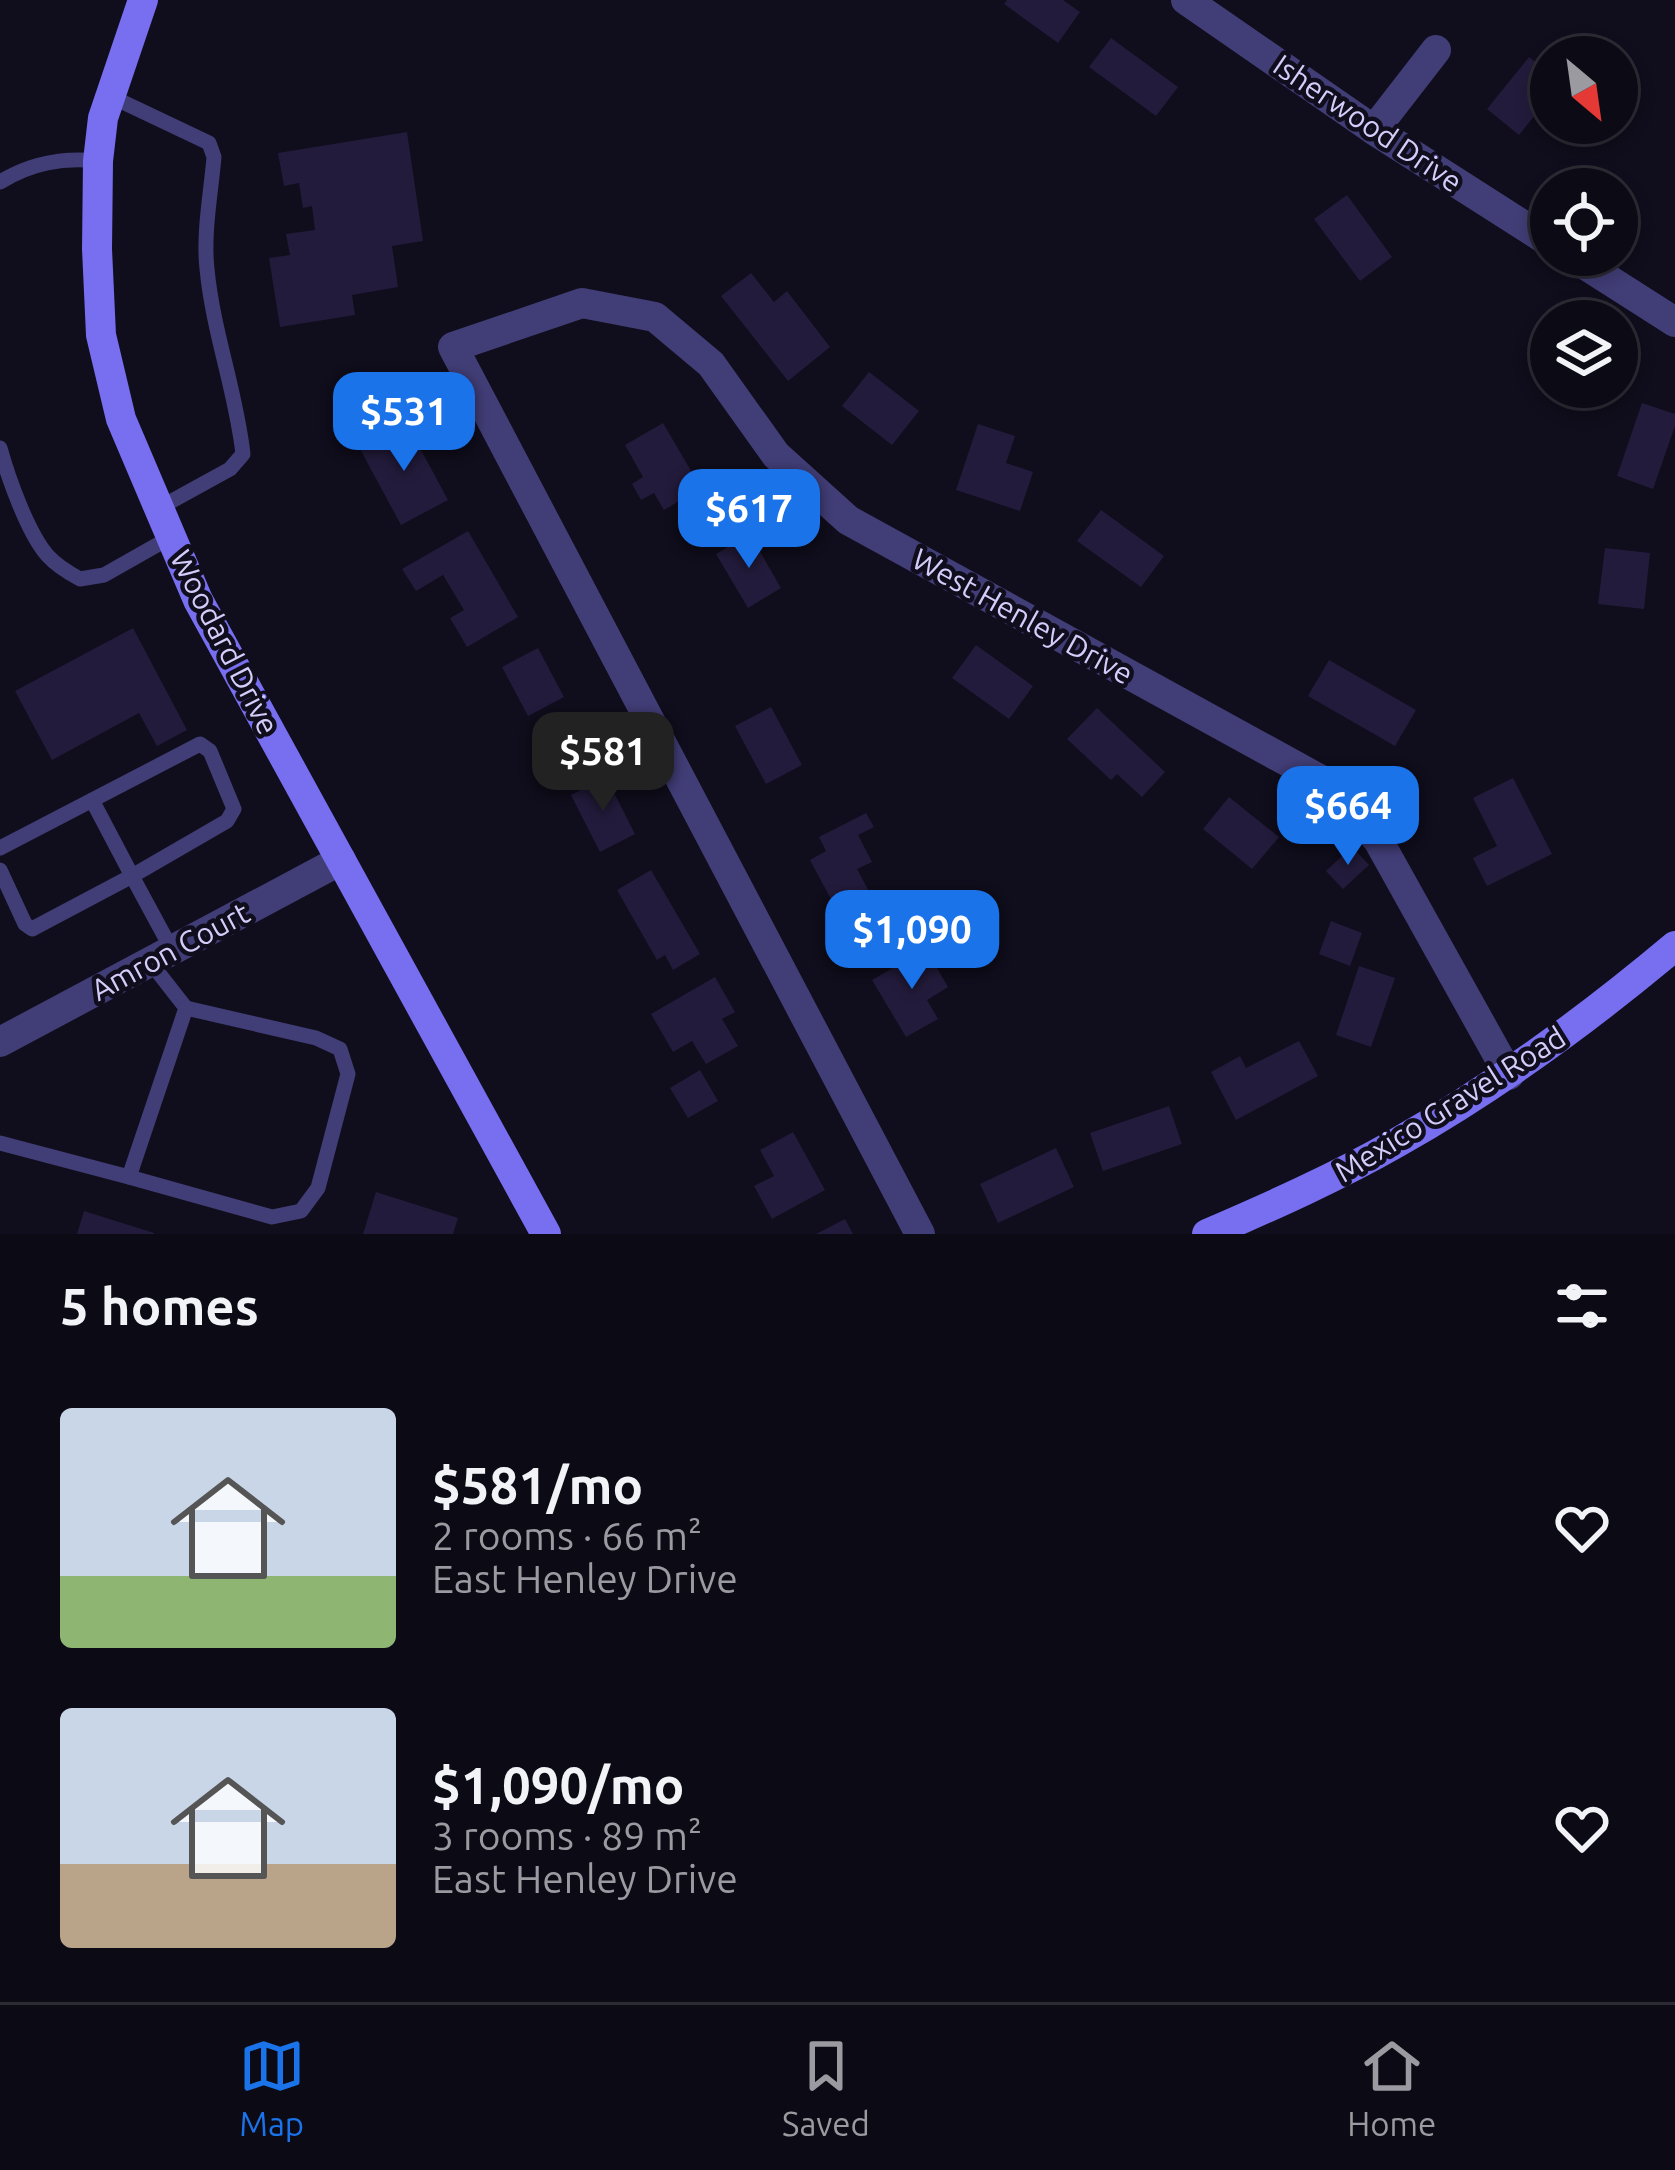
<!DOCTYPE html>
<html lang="en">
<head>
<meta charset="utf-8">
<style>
	:root { --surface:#0c0a15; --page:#1a1822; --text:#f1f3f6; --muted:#9a9aa0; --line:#2c2b34; --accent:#1a73e8 }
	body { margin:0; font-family:Ubuntu,sans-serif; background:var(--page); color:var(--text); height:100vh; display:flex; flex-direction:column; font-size:45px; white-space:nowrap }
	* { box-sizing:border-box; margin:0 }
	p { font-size:39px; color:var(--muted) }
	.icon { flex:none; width:66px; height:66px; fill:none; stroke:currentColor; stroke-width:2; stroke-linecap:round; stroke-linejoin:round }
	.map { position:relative; height:1234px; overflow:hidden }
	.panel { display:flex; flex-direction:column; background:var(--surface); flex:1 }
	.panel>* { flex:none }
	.needle { width:78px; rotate:151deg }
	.fabs { position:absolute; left:1530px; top:36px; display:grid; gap:24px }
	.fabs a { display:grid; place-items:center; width:108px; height:108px; border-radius:50%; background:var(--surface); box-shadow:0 6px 18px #0003,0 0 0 3px var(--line); font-size:60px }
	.price { position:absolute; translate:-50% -102px; padding:0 27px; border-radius:24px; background:var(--accent); color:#fff; font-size:39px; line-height:78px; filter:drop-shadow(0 3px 6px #0008) }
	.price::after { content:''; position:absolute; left:50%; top:72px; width:36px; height:27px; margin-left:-18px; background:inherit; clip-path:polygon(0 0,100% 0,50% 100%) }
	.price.current { background:#222; color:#fff }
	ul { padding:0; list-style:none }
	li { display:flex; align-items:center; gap:36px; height:300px; padding:0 60px }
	li span { display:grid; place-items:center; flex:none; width:336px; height:240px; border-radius:12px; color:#555 }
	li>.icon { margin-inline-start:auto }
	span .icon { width:144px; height:144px; fill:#fffc; stroke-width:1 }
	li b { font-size:51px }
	h2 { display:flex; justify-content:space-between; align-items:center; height:144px; padding:0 60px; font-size:51px }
	.tabs { display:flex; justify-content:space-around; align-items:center; height:168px; border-top:3px solid var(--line); background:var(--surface); font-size:33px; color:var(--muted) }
	.tabs a { display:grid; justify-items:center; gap:6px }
	.tabs .current { color:var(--accent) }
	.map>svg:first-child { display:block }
	.building { fill:#231b3b }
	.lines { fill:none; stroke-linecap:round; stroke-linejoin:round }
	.lane { stroke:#413d76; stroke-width:15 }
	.street { stroke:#413d76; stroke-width:30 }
	.secondary { stroke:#776ef0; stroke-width:30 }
	.labels { text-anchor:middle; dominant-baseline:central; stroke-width:9; stroke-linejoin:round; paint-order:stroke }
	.street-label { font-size:30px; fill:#d4cdfa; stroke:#100d1c }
</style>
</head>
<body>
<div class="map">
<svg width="1675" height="1234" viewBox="0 0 1675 1234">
	<rect width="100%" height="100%" fill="#100d1c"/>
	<!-- building -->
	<g class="building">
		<polygon points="1007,0 1063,0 1080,12 1058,43 1004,4"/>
		<polygon points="1111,38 1178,87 1156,116 1089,67"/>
		<polygon points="1529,57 1551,74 1551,95 1519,135 1487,109"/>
		<polygon points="407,132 423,241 392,246 398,287 352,295 355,315 280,327 269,258 290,255 286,234 315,230 312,206 303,208 299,183 284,186 278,153"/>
		<polygon points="1347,195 1392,257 1360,281 1314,219"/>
		<polygon points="751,273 774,302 787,291 830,347 788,381 721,296"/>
		<polygon points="869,372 919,411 892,445 842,406"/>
		<polygon points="1642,403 1675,414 1675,426 1653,489 1617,476"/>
		<polygon points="663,423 701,488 664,510 654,493 641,500 632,484 643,477 625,445"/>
		<polygon points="407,424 448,500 401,525 360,449"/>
		<polygon points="978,424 1015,436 1006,463 1033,472 1020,511 956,490"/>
		<polygon points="1101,510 1164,556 1141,587 1077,541"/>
		<polygon points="468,531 518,617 467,647 450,618 464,610 443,575 416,591 402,569"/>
		<polygon points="750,534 781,588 748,608 716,554"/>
		<polygon points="1605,548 1650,553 1644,609 1598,604"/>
		<polygon points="133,628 187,730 157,746 139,713 52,760 15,691"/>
		<polygon points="976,645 1033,686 1009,719 952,678"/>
		<polygon points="538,648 564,697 528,716 502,667"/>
		<polygon points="1329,660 1416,710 1395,746 1308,696"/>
		<polygon points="771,707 802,765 766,784 735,726"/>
		<polygon points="1097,708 1165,772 1142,797 1117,774 1111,780 1067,739"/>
		<polygon points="606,777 635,834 600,852 571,795"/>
		<polygon points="1513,778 1552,854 1487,886 1473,858 1497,846 1473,798"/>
		<polygon points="1229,797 1279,837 1252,869 1203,829"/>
		<polygon points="866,813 874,827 858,835 872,862 857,869 873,899 840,916 810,860 826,851 819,837"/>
		<polygon points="1352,847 1369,865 1343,889 1326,871"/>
		<polygon points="651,870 700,954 673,970 665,955 657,960 617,890"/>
		<polygon points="1331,921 1362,933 1350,966 1319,954"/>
		<polygon points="926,949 948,987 927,1000 938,1019 906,1037 872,980"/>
		<polygon points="1359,966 1395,978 1371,1047 1336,1035"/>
		<polygon points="715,977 735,1012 722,1019 738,1046 706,1064 692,1041 673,1052 651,1014"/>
		<polygon points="1299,1041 1318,1076 1236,1120 1211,1072 1240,1056 1246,1068"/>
		<polygon points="700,1070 718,1101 688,1118 670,1088"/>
		<polygon points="1169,1106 1182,1144 1103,1171 1090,1133"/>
		<polygon points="793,1132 825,1190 772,1219 754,1186 774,1176 760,1150"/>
		<polygon points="1056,1148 1074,1187 998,1223 980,1184"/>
		<polygon points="376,1192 458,1218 453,1234 363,1234"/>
		<polygon points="84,1211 154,1233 154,1234 77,1234"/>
		<polygon points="845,1219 853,1234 816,1234"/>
	</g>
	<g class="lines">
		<!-- lane -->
		<g class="lane">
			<path d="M110 96 209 143 214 157C211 193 203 233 207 269 213 332 236 391 243 454L230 469 159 508"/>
			<path d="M0 182C31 163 62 157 98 161"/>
			<path d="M0 448C8 477 28 534 48 556 57 566 69 573 80 579L104 575 171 537"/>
			<polyline points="0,848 200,744 210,751 234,809 227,821 132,876 92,800"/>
			<polyline points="0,870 25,924 32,929 132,876 172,950"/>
			<polyline points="0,1143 129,1177 186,1008 150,962"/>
			<polyline points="129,1177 272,1217 301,1211 318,1188 348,1074 340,1049 316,1038 186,1008"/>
		</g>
		<!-- street -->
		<g class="street">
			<polyline points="1186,0 1374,130 1551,243"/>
			<polyline points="1374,130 1436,50"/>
			<polyline points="1570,255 1675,322"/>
			<polyline points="0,1042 341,860"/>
			<polyline points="920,1234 453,347 582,303 655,317 711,364 776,455 848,520 1321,780 1378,840 1509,1075"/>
		</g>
		<!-- secondary -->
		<g class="secondary">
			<polyline points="143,0 103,118 98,161 97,249 101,335 121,419 198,600 546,1234"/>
			<path d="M1207 1234C1272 1206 1337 1177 1398 1142 1497 1086 1588 1019 1675 946"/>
		</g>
	</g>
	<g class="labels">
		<!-- street labels -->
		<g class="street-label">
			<text transform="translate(1368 123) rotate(34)">Isherwood Drive</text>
			<text transform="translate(1023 616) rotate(29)">West Henley Drive</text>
			<text transform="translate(225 642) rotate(63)">Woodard Drive</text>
			<text transform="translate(170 951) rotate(-28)">Amron Court</text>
			<text transform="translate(1450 1104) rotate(-32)">Mexico Gravel Road</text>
		</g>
	</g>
</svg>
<div class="fabs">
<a><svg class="needle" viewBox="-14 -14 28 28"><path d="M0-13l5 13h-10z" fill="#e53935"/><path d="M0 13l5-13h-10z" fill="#9a9aa0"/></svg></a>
<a><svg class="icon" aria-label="locate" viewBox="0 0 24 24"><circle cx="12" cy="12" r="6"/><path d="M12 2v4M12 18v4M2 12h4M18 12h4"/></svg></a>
<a><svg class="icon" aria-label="layers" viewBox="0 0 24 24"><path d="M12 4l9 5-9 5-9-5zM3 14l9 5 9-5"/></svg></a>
</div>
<b class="price" style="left:404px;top:474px">$531</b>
<b class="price" style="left:749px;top:571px">$617</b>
<b class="price current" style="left:603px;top:814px">$581</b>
<b class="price" style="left:1348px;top:868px">$664</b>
<b class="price" style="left:912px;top:992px">$1,090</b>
</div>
<section class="panel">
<h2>5 homes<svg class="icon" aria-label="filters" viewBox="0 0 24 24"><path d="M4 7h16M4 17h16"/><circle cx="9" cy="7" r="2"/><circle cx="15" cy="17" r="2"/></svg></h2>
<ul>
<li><span style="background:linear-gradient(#c9d6e8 70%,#8fb573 0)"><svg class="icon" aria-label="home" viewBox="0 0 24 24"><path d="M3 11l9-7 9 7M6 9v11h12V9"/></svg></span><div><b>$581/mo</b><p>2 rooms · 66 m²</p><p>East Henley Drive</p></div><svg class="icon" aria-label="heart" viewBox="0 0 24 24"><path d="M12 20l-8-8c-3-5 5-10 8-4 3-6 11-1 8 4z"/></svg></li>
<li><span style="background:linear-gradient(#c9d6e8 65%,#b9a48a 0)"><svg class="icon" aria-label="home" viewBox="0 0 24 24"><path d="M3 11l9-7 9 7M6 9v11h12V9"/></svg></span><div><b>$1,090/mo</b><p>3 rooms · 89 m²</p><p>East Henley Drive</p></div><svg class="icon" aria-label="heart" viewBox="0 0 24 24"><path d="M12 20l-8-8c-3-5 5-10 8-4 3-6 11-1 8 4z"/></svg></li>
</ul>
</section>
<nav class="tabs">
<a class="current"><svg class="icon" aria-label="map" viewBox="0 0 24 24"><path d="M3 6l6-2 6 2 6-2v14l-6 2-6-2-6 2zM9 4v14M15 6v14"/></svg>Map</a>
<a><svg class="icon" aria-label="saved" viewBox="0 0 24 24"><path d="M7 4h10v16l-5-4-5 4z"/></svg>Saved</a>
<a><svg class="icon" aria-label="home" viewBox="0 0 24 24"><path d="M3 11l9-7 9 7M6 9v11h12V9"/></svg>Home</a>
</nav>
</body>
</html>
